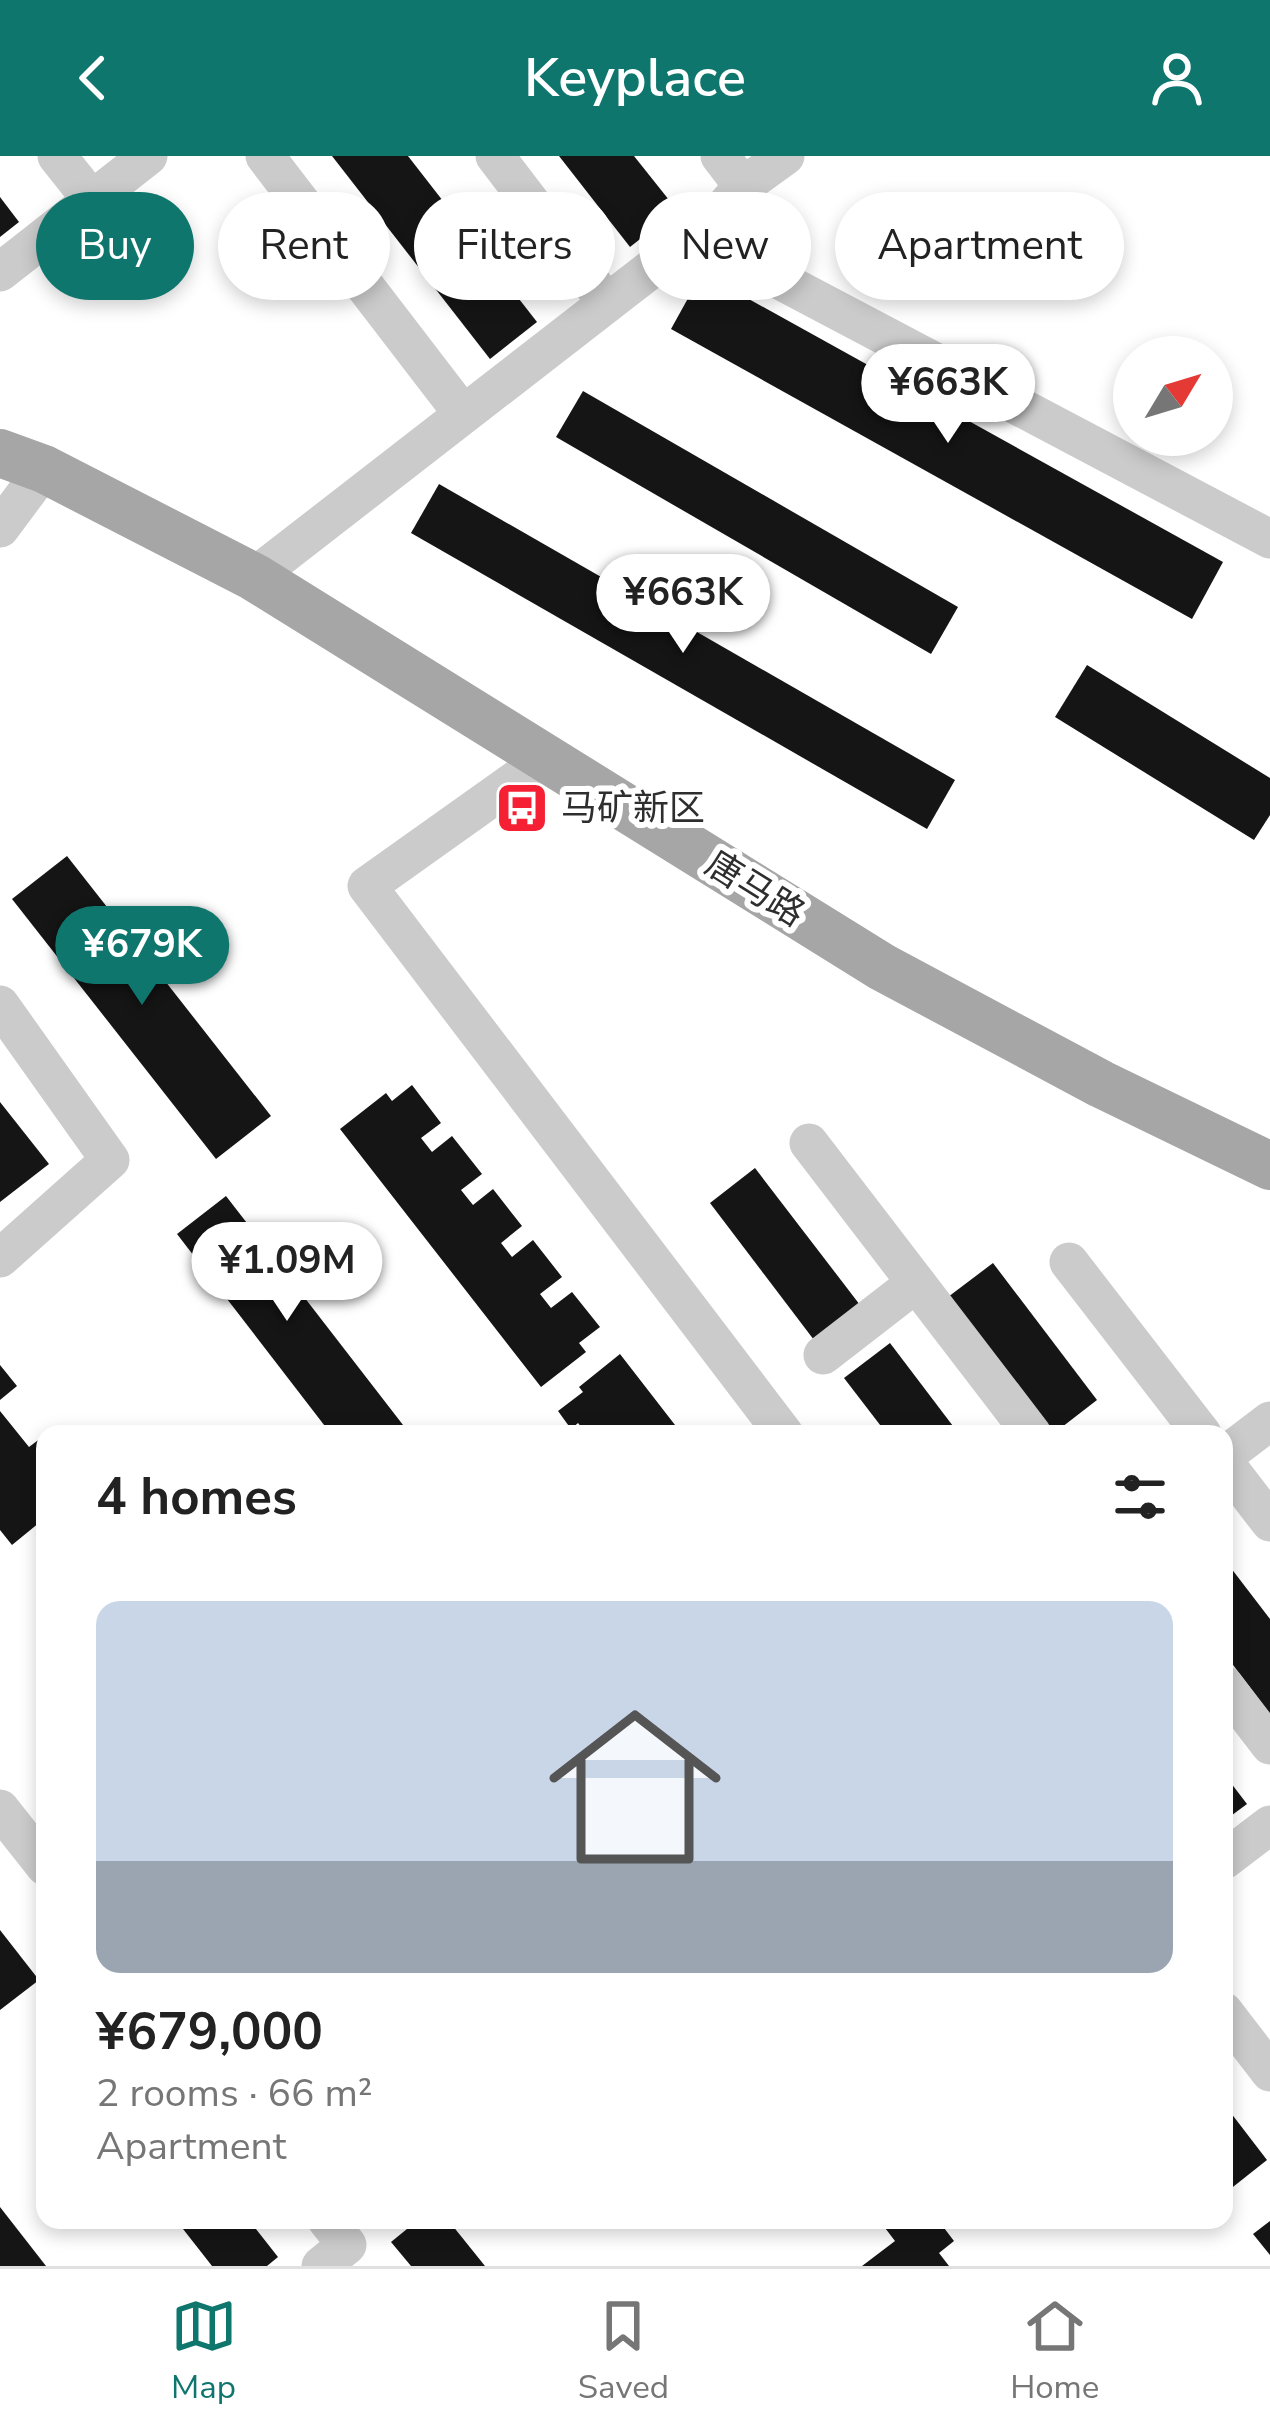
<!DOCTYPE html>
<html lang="en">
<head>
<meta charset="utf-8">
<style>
	:root { --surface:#fff; --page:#f2f2f2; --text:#222; --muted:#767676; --line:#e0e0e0; --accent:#0f766e }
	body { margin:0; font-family:"Nunito Sans","Noto Sans SC",sans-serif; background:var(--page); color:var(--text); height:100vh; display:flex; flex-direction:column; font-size:45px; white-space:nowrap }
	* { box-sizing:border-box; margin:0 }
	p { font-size:39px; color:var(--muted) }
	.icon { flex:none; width:66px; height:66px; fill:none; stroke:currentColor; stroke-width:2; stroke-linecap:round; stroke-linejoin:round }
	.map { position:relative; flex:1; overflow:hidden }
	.side { position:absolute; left:36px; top:1269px; width:1197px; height:804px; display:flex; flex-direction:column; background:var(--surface); border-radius:24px; box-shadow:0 6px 18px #0003 }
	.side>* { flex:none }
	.hud { position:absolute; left:36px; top:36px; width:1200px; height:108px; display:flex; gap:24px }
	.needle { width:78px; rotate:52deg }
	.tools { position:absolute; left:1113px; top:180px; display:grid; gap:24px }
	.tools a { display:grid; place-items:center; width:120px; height:120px; border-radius:50%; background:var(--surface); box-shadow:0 6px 18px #0003; font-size:60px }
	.price { position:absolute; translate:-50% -102px; padding:0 27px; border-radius:42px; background:#fff; color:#222; font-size:39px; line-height:78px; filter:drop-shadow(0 3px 6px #0008) }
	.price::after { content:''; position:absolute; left:50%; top:72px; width:36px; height:27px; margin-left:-18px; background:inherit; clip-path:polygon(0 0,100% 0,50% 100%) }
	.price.selected { background:var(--accent); color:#fff }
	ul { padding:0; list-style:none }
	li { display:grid; align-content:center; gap:24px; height:636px; padding:0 60px }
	li span { display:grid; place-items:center; height:372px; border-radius:24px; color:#555 }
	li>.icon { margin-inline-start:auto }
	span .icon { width:216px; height:216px; fill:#fffc; stroke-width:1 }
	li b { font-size:51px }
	h2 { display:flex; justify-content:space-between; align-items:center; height:144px; padding:0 60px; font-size:51px }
	.chip { padding:0 42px; border-radius:54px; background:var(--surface); box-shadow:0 6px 18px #0003; font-size:42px; line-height:108px }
	.chip.selected { background:var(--accent); color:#fff }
	header { display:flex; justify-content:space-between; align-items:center; height:156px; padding:0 60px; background:var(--accent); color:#fff; font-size:54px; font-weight:600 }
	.menu { display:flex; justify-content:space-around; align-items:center; height:168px; border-top:3px solid var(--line); background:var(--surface); font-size:33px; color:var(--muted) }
	.menu a { display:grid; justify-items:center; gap:6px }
	.menu .selected { color:var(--accent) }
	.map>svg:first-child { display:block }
	.building { fill:#151515 }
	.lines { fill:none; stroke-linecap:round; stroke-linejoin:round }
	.minor { stroke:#cbcbcb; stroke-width:39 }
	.major { stroke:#a6a6a6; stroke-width:48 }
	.labels { text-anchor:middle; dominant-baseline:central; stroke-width:12; stroke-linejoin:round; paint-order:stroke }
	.poi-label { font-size:36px; fill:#2e2e2e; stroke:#fff; text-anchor:start }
	.street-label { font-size:36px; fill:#2e2e2e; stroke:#fff }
</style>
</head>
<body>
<header><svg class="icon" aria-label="back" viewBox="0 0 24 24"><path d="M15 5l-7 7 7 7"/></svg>Keyplace<svg class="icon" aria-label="person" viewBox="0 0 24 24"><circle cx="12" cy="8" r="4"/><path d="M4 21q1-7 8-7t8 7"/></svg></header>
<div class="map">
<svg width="1270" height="2110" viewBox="0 0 1270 2110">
	<rect width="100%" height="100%" fill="#fff"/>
	<!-- building -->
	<g class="building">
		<polygon points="332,0 408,0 537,166 490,203"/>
		<polygon points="559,0 634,0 677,54 630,91"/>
		<polygon points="0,41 19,66 0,81"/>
		<polygon points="702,117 1223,406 1192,463 671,173"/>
		<polygon points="583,235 958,451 931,498 556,281"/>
		<polygon points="439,328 955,624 927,673 411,377"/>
		<polygon points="1087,509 1270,622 1270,659 1254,684 1055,561"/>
		<polygon points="67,700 271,960 216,1003 12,743"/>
		<polygon points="412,929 441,967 421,982 432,996 452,980 482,1018 461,1034 473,1049 493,1033 522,1070 501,1087 512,1101 533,1084 562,1121 540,1138 551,1152 572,1136 600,1171 579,1187 586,1196 541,1231 340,973 386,937 392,945"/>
		<polygon points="0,946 49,1008 0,1046"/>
		<polygon points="755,1012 860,1149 814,1184 710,1047"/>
		<polygon points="226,1040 410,1278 331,1278 177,1078"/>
		<polygon points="993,1107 1097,1244 1053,1278 948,1141"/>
		<polygon points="890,1187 959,1278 887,1278 844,1222"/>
		<polygon points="620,1198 682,1278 587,1278 578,1267 571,1273 558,1255 583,1236 579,1231"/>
		<polygon points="0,1209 17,1230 0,1244"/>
		<polygon points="0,1255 29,1291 45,1279 45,1362 12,1389 0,1374"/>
		<polygon points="1224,1403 1270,1463 1270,1558 1224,1497"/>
		<polygon points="1224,1618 1247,1648 1224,1665"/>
		<polygon points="0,1774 39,1824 0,1854"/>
		<polygon points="1224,1948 1267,2004 1224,2038"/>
		<polygon points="0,2051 46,2110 0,2110"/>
		<polygon points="176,2064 249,2064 278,2101 267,2110 212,2110"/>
		<polygon points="418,2064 448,2064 485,2110 411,2110 391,2086"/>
		<polygon points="879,2064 938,2064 954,2085 939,2097 949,2110 862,2110 895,2085"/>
		<polygon points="1270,2065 1270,2099 1253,2078"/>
	</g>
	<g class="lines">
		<!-- minor -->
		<g class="minor">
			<polyline points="57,0 92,44"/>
			<polyline points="265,0 463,258"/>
			<polyline points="495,0 607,147"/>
			<polyline points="743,30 785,0"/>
			<polyline points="713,65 757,112 1270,383"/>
			<polyline points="0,116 148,0"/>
			<polyline points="0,372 44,313"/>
			<polyline points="254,421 713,65 743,30 720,0"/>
			<polyline points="544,604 367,730 784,1278"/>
			<polyline points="0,849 110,1004 0,1102"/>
			<polyline points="809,987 1032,1278"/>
			<polyline points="1069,1106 1202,1278"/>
			<polyline points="823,1199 916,1127"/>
			<polyline points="1224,1300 1270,1265"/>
			<polyline points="1224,1306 1270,1366"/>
			<polyline points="1224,1529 1270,1589"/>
			<polyline points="0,1653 45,1710"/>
			<polyline points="1224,1704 1270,1669"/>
			<polyline points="1224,1856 1270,1916"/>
			<polyline points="321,2110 347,2089 327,2064"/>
		</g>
		<!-- major -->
		<polyline class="major" points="0,297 44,313 254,421 882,811 1101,928 1270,1010"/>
	</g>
	<!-- icons -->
	<defs>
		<g id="bus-square" transform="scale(2.7)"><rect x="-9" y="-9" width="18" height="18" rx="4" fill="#f52033" stroke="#fff"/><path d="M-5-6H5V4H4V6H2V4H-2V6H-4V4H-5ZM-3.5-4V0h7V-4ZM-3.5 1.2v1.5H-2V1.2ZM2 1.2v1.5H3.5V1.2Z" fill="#fff"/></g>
	</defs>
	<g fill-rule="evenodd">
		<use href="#bus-square" x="522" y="652"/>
	</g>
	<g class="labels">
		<!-- poi labels -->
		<g class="poi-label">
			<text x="561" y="652">马矿新区</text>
		</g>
		<!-- street labels -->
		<g class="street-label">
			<text transform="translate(755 733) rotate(32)">唐马路</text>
		</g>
	</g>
</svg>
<div class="tools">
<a><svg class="needle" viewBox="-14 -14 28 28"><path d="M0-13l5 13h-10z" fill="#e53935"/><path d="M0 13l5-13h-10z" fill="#767676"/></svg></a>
</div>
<b class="price" style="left:948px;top:290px">¥663K</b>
<b class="price" style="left:683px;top:500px">¥663K</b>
<b class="price selected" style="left:142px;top:852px">¥679K</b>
<b class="price" style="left:287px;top:1168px">¥1.09M</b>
<div class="hud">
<a class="chip selected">Buy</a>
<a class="chip">Rent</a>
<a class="chip">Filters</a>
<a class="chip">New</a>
<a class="chip">Apartment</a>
</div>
<section class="side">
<h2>4 homes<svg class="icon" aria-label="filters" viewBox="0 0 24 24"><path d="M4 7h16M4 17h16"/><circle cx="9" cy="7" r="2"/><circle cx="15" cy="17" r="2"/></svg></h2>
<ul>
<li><span style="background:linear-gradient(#c9d6e8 70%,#9aa5b1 0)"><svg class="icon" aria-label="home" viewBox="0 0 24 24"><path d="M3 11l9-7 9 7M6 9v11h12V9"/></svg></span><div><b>¥679,000</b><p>2 rooms · 66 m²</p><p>Apartment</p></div></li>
</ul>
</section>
</div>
<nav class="menu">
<a class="selected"><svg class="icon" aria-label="map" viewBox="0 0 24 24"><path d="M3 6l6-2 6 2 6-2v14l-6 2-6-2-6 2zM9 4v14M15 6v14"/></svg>Map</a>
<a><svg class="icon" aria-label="saved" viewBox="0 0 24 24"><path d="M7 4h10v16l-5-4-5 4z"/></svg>Saved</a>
<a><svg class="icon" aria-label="home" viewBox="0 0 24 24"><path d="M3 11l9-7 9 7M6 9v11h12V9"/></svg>Home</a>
</nav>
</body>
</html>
